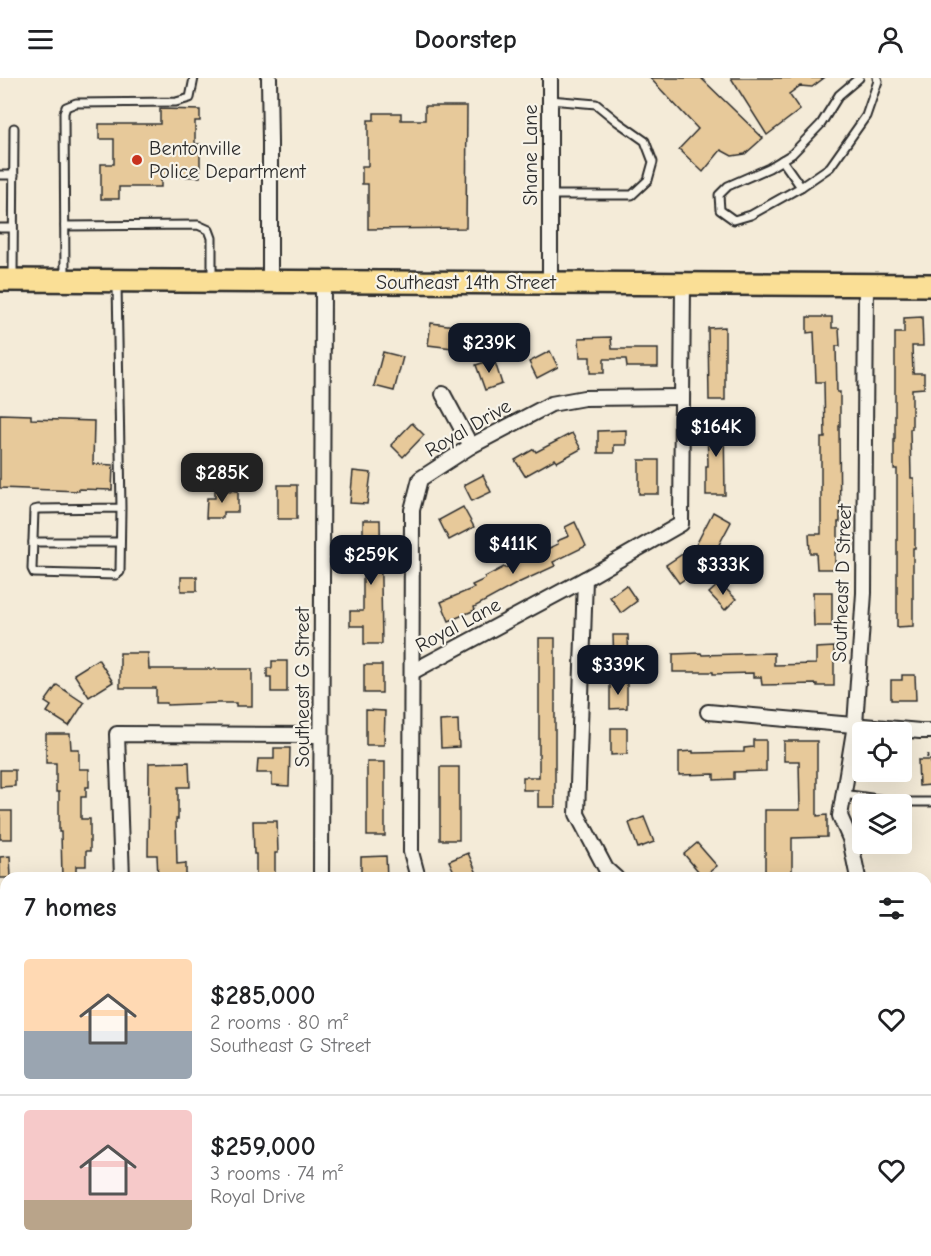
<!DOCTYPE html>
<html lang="en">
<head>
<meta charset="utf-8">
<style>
	:root { --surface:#fff; --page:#f6f6f6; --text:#202124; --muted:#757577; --line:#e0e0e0; --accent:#111827 }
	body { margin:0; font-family:"Comic Neue",sans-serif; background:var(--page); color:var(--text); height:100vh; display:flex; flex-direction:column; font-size:22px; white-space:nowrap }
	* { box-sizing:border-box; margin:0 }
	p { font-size:20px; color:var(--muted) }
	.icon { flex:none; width:33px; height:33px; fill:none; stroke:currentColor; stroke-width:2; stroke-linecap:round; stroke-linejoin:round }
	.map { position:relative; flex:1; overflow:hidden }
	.details { position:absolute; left:0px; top:794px; width:932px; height:386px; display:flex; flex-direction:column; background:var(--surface); border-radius:18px 18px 0 0; box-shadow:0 6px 24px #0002 }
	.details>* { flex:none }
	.fabs { position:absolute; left:852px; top:644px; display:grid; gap:12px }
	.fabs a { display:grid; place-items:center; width:60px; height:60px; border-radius:6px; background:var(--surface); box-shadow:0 6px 24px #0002; font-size:30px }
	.price { position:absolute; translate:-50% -51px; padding:0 14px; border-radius:12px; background:var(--accent); color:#fff; font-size:20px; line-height:39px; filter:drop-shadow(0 2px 3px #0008) }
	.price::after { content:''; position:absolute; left:50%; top:36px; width:18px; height:14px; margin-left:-9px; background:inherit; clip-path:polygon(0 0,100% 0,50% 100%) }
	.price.selected { background:#222; color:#fff }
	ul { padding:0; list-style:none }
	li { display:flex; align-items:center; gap:18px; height:150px; padding:0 24px }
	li+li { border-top:2px solid var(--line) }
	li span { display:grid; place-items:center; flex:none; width:168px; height:120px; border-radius:6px; color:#555 }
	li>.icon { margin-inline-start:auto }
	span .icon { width:72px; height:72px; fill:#fffc; stroke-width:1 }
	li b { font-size:26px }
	h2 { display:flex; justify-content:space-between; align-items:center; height:72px; padding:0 24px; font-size:26px }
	header { display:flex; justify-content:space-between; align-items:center; height:78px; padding:0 24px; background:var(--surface); font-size:27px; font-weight:700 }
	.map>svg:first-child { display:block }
	.green { fill:#bfd78e; stroke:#75815c; stroke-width:1.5 }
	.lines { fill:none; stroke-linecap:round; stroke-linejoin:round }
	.stream { stroke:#6888a1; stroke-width:4 }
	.building { fill:#e7c99a; stroke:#2b2b2b; stroke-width:1.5 }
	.lane-casing { stroke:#2b2b2b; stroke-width:11 }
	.street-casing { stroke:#2b2b2b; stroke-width:18 }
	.primary-casing { stroke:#2b2b2b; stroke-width:26 }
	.path { stroke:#2b2b2b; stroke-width:2; stroke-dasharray:4.5 4.5; stroke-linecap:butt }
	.lane { stroke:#f7f3e8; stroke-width:7 }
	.street { stroke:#f7f3e8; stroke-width:14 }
	.primary { stroke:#fadf96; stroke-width:21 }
	.poi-dot { fill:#c8321e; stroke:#f7f3e8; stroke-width:2 }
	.labels { text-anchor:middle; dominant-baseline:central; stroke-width:4.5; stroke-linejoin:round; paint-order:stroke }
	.poi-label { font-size:20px; fill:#2b2b2b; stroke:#f7f3e8; text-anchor:start }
	.street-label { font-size:20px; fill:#2b2b2b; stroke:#f7f3e8 }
</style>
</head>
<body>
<header><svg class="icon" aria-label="menu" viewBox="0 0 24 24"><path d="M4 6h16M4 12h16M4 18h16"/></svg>Doorstep<svg class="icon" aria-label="person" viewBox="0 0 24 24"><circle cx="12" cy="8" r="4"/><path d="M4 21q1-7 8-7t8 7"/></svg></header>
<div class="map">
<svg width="931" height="1178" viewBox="0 0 931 1178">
	<rect width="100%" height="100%" fill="#f4ebd8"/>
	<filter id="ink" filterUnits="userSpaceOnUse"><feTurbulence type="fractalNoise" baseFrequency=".0167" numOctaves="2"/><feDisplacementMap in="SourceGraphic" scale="12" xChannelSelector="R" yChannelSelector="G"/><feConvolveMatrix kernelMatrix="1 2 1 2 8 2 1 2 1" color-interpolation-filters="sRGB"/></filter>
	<g filter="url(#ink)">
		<!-- green -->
		<g class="green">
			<polygon points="926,1084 931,1084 931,1178 783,1178 783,1173 926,1173"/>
			<polygon points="312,1173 691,1173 690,1178 312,1178"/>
		</g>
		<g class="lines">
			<!-- stream -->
			<polyline class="stream" points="926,907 931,907"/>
		</g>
		<!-- building -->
		<g class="building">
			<polygon points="650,0 701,0 763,60 745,76 732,78 721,72 703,94 679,71 698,51"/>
			<polygon points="731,0 824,0 812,9 800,8 789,16 800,32 767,57"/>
			<polygon points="425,28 467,28 466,150 368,151 368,106 362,106 362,88 368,88 368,42 374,42 374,35 401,35 401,42 425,42"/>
			<polygon points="160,31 200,32 200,43 195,43 195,66 200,66 200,99 161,98 161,109 119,109 119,121 101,121 101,86 114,86 114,61 99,61 99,46 160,46"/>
			<polygon points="807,239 832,239 832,250 839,250 840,268 836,268 837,314 840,314 840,348 839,348 840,444 838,444 838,474 835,474 835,491 817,491 816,475 810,475 809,456 821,456 821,360 825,360 824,304 816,304 814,254 807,255"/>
			<polygon points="922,239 923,268 912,268 913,295 924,295 924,310 912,311 912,351 910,351 911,400 914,400 915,430 915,470 913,470 913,548 897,549 897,391 894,391 894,361 895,361 895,255 904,255 904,240"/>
			<polygon points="431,245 472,250 469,272 428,267"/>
			<polygon points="725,249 725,322 709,322 708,250"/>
			<polygon points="611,259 612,271 658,271 658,289 627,289 626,281 604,281 604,295 590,295 590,279 580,279 579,260"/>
			<polygon points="550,273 558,289 537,300 529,284"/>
			<polygon points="383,274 403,279 394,313 374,308"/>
			<polygon points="494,281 502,306 485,312 476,287"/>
			<polygon points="0,336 31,337 31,341 94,343 93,386 113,387 112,412 79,411 79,413 0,410"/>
			<polygon points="724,341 725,417 706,417 706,388 708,388 707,342"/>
			<polygon points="412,345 424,357 403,379 391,367"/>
			<polygon points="626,352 626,367 614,367 614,375 598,375 598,353"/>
			<polygon points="572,355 581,371 557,384 555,381 525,398 515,382 534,371 536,374"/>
			<rect x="639" y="382" width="20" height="34"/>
			<polygon points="353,393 371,395 367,426 350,425"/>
			<polygon points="483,397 491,414 472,423 464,407"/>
			<rect x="278" y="407" width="19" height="34"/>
			<polygon points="215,412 238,413 238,434 223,434 223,440 206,440 207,420 215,420"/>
			<polygon points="463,429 474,449 449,462 439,442"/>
			<polygon points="713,434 731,444 714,476 696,467"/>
			<polygon points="363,442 380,442 382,566 364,566 364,548 350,548 350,533 363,533"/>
			<polygon points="575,444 586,468 553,484 555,488 518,505 474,529 475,532 449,543 441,524 474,510 472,507 485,501 485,499 504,489 505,490 558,466 557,463 569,458 565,449"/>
			<polygon points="687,473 700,490 679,505 666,487"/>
			<rect x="181" y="499" width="16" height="14"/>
			<polygon points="720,505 736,521 725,532 709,515"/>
			<polygon points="626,507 637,523 621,535 610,519"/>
			<polygon points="813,514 832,514 832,548 814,548"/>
			<polygon points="613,557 628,557 629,585 614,585"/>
			<polygon points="539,560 555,560 555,729 538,729 538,712 523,712 523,699 539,699"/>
			<polygon points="834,569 834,608 817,608 817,606 762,607 761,599 753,599 753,595 713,596 713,594 673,594 673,576 701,575 702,577 774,575 774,587 816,586 816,570"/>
			<polygon points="120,575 148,575 149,591 252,591 252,628 236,628 236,625 218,625 167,627 167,625 156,625 156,610 120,610"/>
			<polygon points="98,581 113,604 89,619 74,596"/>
			<polygon points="272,583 287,583 287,614 271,614 271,599 267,599 267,590 272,590"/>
			<rect x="364" y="587" width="18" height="28"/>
			<polygon points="902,597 915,597 916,622 891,622 891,602 902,602"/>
			<polygon points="610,605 627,605 627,630 610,631"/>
			<polygon points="57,607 84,625 69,648 47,634 51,628 45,624"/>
			<polygon points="366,632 385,633 384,667 366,667"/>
			<polygon points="458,642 459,669 441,670 440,643"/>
			<polygon points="611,650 627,650 627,676 611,677"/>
			<polygon points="46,656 70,656 71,671 79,671 79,691 89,691 89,709 86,709 86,719 81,719 81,741 90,741 90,773 86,773 86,788 76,788 76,800 62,800 61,754 59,754 59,714 56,714 56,685 46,685"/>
			<polygon points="753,662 766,662 766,693 734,694 734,701 714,702 714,696 679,697 679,674 693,673 693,675 744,674 744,670 753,669"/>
			<polygon points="784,663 817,663 817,738 827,737 827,759 792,760 792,800 772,800 772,794 765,794 765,732 800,732 799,683 784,683"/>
			<polygon points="274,670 290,670 289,708 272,707 272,695 257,695 258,681 274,681"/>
			<polygon points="918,682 931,682 931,707 919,708"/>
			<polygon points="189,684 190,709 178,709 178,741 176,741 177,786 186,785 186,800 158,800 157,777 148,777 149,685"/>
			<rect x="367" y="684" width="18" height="74"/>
			<rect x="440" y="689" width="19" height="73"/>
			<polygon points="0,692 15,692 15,708 0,709"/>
			<rect x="0" y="733" width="12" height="28"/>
			<polygon points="644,739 654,764 638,770 629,745"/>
			<polygon points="253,743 277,743 278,775 275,775 275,800 256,800 256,776 254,776"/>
			<polygon points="697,765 717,788 703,799 684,776"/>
			<polygon points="468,775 479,800 457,800 449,783"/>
			<polygon points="10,778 11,800 0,800 0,779"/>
			<polygon points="386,778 387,800 361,800 361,779"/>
		</g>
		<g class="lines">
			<!-- lane casing -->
			<g class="lane-casing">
				<g id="lane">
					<polyline points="859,0 839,17 821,46 792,76 769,90 728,108 719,117 720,132 734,142 751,137 801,109 830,89 866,38 878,3 877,0"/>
					<polyline points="782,82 801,109"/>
					<polyline points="0,97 14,97"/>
					<polyline points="550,117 632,117 648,102 653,84 645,63 618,44 596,26 550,22"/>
					<polyline points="65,148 198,147 209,152 212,160 212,202"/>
					<polyline points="0,150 13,150"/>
					<polyline points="65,198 64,35 66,29 76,25 176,24 190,20 194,0"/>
					<polyline points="13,200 14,50"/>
					<polyline points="117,206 121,430 120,494 116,497 34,495 32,491 34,432 38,431 121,430"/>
					<polyline points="33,464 120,464"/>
					<polyline points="843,716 899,724 931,724"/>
				</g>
			</g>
			<!-- street casing -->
			<g class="street-casing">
				<g id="street">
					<polyline points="269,0 270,65 270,203"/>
					<polyline points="550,204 550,0"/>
					<polyline points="443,316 471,368"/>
					<polyline points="412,594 585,501"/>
					<polyline points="708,634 920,653 931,653"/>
					<polyline points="122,800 117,656 321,657"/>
					<polyline points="321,800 323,203"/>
					<polyline points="418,800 411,774 412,432 420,401 471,368 551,326 584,320 682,319"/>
					<polyline points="616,800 606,791 577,736 585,501 681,446 683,206"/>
					<polyline points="858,800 850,761 840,738 855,647 864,515 866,207"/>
					<polyline points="0,991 6,991"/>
					<polyline points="926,997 931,997"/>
					<polyline points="46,1178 46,1173"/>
					<polyline points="224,1178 224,1173"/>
				</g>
			</g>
			<!-- primary casing -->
			<g class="primary-casing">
				<polyline id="primary" points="0,202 931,207"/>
			</g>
			<!-- path -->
			<g class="path">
				<polyline points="927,680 928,677 931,677"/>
				<polyline points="366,1173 372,1178"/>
				<polyline points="628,1173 633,1178"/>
				<polyline points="698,1173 698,1178"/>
				<polyline points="467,1178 468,1173"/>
			</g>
			<!-- lane -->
			<use href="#lane" class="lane"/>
			<!-- street -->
			<use href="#street" class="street"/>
			<!-- primary -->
			<use href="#primary" class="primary"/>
		</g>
	</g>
	<!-- markers -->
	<circle class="poi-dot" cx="137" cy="82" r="6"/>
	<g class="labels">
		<!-- poi labels -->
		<g class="poi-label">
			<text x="149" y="70">Bentonville<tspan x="149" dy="23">Police Department</tspan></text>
		</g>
		<!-- street labels -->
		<g class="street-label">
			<text transform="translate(530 77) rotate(-90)">Shane Lane</text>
			<text x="466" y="204">Southeast 14th Street</text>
			<text transform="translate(468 350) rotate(-30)">Royal Drive</text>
			<text transform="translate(842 505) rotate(-88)">Southeast D Street</text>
			<text transform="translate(458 547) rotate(-28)">Royal Lane</text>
			<text transform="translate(302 609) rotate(-90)">Southeast G Street</text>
		</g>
	</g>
</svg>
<div class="fabs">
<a><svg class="icon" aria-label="locate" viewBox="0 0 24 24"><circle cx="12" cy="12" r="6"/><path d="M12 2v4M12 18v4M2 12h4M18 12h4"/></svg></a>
<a><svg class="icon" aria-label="layers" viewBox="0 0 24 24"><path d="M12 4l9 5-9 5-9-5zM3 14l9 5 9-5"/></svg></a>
</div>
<b class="price" style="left:489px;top:296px">$239K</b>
<b class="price" style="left:716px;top:380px">$164K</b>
<b class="price selected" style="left:222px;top:426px">$285K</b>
<b class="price" style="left:513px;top:497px">$411K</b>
<b class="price" style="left:371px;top:508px">$259K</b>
<b class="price" style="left:723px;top:518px">$333K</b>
<b class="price" style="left:618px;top:618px">$339K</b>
<section class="details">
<h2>7 homes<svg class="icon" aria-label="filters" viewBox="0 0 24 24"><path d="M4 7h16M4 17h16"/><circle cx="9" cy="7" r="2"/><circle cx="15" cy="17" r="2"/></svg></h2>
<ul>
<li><span style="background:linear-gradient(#ffd9b3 60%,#9aa5b1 0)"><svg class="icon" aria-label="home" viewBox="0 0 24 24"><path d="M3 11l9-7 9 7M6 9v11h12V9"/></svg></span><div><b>$285,000</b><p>2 rooms · 80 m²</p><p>Southeast G Street</p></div><svg class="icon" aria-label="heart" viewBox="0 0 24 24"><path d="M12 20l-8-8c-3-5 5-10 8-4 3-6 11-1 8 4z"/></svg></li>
<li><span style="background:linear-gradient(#f6c9c9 75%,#b9a48a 0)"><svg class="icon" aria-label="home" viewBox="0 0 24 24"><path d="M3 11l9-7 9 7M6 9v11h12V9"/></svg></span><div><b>$259,000</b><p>3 rooms · 74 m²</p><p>Royal Drive</p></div><svg class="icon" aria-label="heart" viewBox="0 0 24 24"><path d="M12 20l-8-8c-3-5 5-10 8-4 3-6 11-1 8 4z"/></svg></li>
</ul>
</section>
</div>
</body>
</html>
